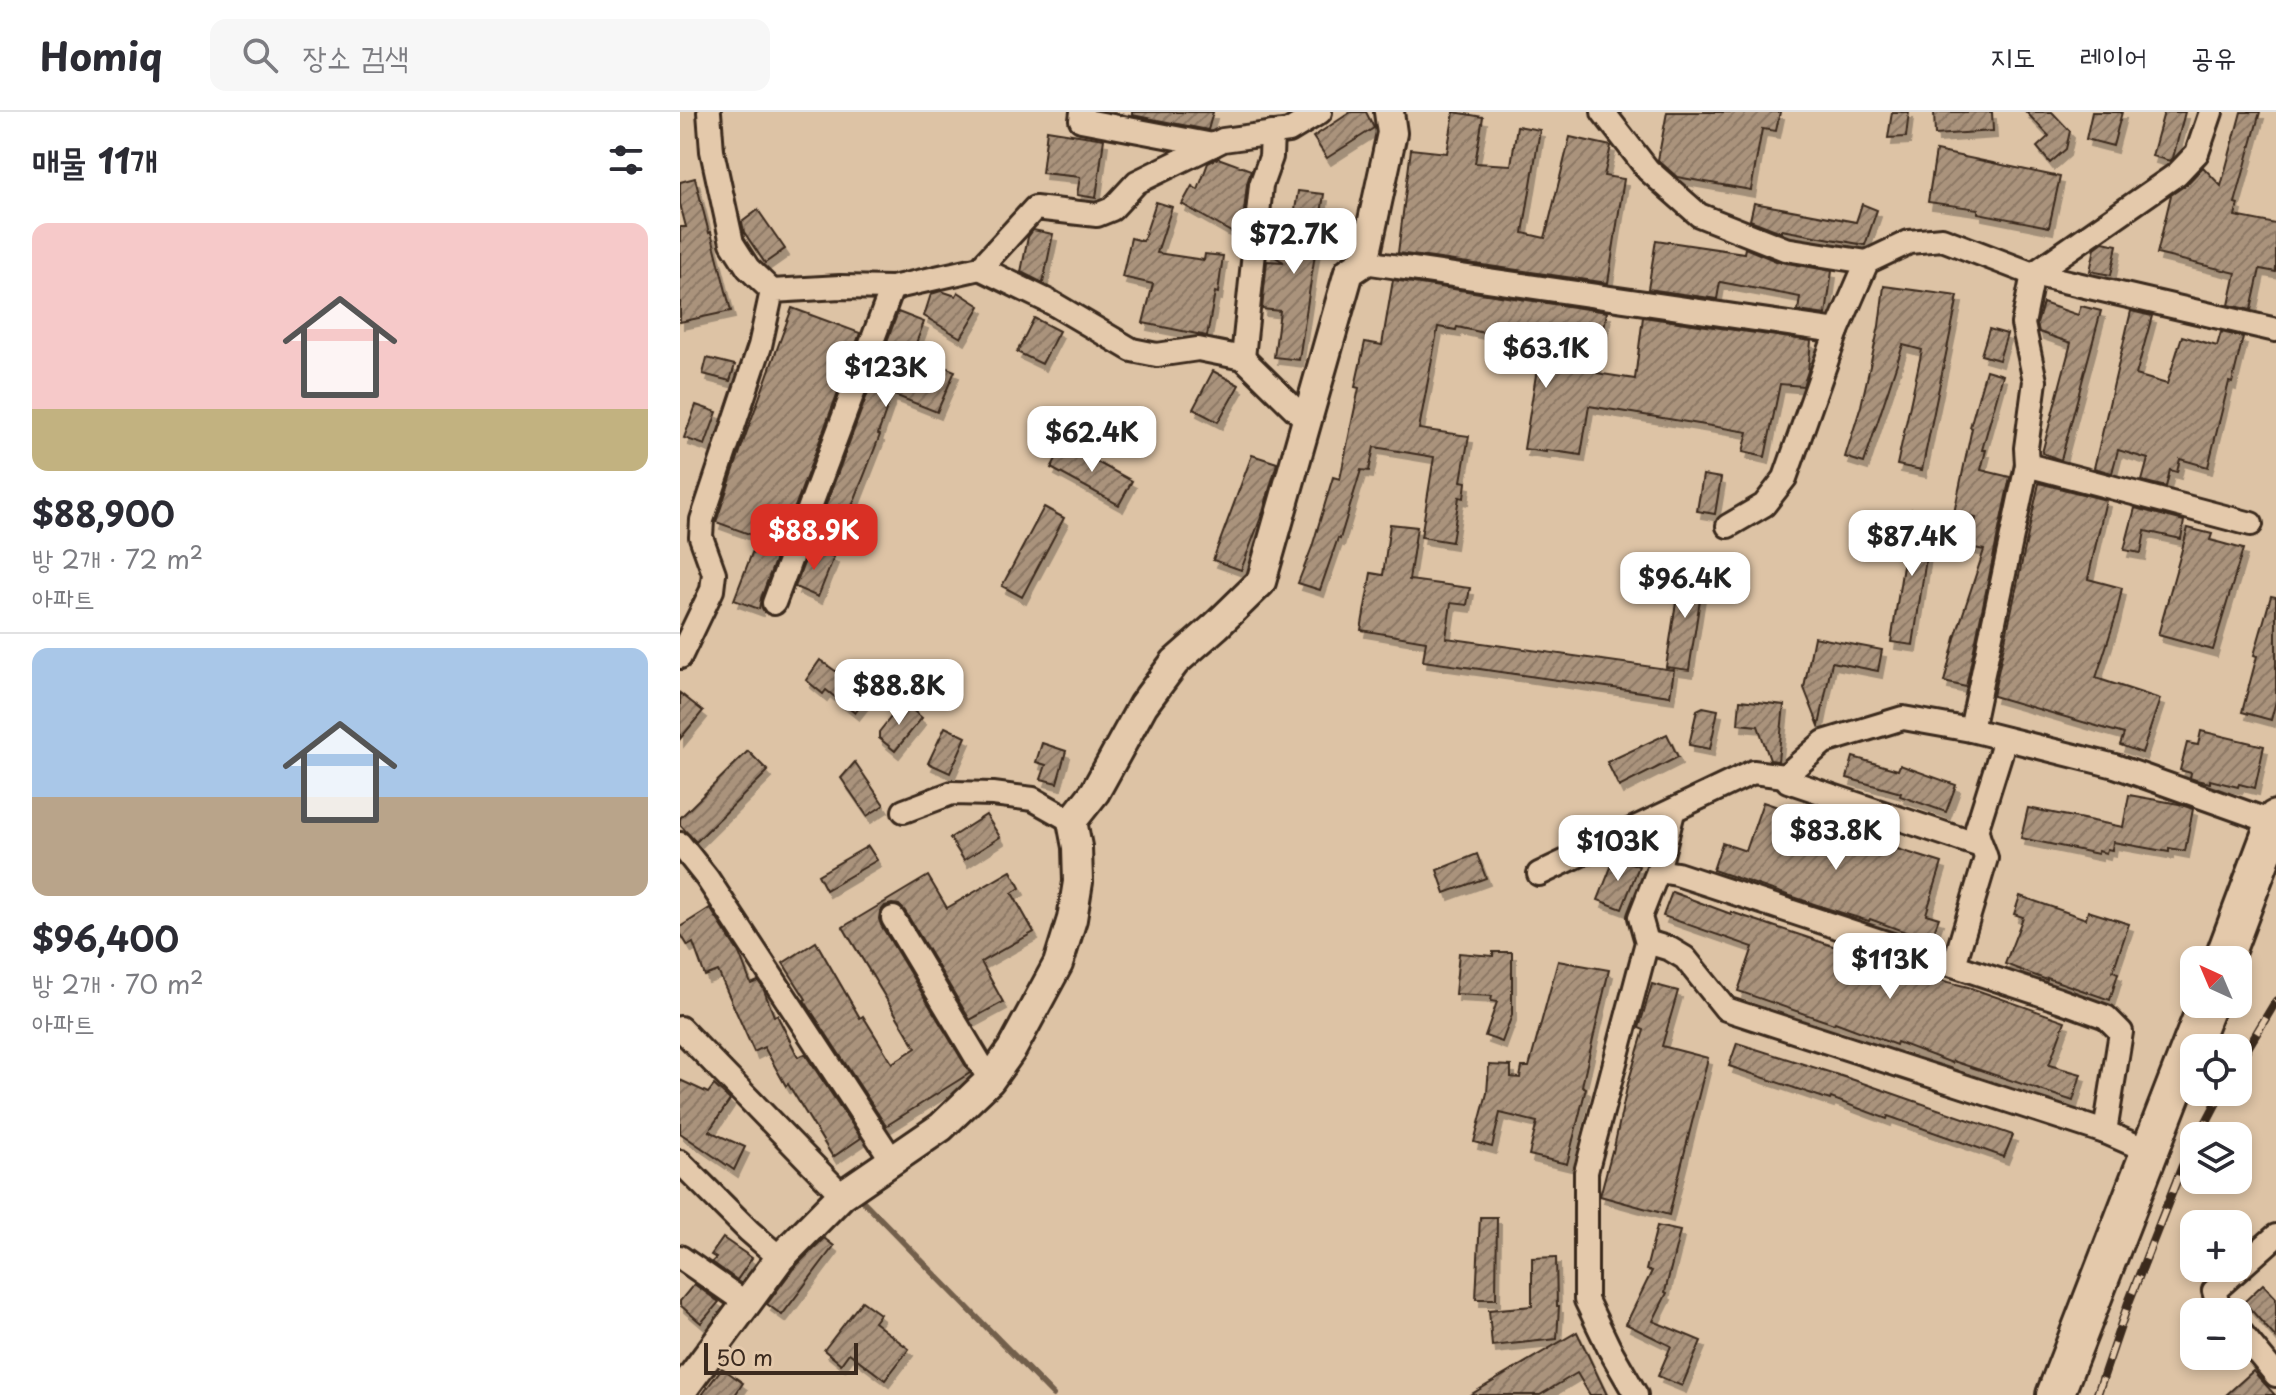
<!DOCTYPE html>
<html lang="ko">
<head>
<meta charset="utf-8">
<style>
	:root { --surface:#fff; --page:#f7f7f7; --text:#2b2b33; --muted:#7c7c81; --line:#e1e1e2; --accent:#d93025 }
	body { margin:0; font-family:"Playpen Sans","Poor Story",sans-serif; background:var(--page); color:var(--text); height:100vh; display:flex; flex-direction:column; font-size:30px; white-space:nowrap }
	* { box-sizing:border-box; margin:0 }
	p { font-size:26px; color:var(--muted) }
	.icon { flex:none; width:44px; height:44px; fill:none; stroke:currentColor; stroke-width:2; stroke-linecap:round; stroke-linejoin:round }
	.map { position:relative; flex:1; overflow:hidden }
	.sheet { display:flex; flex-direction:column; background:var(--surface); width:680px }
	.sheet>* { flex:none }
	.needle { width:52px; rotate:316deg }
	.controls { position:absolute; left:1500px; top:834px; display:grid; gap:16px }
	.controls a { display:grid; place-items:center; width:72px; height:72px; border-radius:16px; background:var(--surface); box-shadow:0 4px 12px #0003; font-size:40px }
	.scale { position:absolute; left:24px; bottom:20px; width:154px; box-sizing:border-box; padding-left:8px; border:4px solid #3b2a1e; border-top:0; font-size:22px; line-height:28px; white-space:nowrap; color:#3b2a1e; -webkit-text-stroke:6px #e4c9ab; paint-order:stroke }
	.price { position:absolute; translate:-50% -68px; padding:0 18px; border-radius:16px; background:#fff; color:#222; font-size:26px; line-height:52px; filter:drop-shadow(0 2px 4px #0008) }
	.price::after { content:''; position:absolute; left:50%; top:48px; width:24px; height:18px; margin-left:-12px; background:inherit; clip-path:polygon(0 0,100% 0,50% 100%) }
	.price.selected { background:var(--accent); color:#fff }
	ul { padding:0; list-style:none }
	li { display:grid; align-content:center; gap:16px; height:424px; padding:0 32px }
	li+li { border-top:2px solid var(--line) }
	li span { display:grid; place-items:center; height:248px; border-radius:16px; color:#555 }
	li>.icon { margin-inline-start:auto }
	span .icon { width:144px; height:144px; fill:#fffc; stroke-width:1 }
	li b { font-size:34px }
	h2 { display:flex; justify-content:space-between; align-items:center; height:96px; padding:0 32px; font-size:34px }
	header { display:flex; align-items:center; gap:48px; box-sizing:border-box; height:112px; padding:0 40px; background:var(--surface); border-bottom:2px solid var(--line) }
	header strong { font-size:38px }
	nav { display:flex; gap:44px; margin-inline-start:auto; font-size:28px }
	.search { width:560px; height:72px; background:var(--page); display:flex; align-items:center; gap:20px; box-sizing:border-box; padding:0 28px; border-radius:16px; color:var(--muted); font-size:30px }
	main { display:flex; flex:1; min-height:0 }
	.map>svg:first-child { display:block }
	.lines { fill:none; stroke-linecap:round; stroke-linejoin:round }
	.stream { stroke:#725e4c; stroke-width:6 }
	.building { fill:url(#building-hatch); stroke:#3b2a1e; stroke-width:2; filter:url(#shadow) }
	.minor-casing { stroke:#3b2a1e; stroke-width:28 }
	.tertiary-casing { stroke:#3b2a1e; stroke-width:34 }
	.primary-casing { stroke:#3b2a1e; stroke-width:42 }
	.minor { stroke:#e4c9ab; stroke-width:22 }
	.tertiary { stroke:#e4c9ab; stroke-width:28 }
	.primary { stroke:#e4c9ab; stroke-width:36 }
	.rail-casing { stroke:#3b2a1e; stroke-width:9 }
	.rail { stroke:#e4c9ab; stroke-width:6; stroke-dasharray:18; stroke-linecap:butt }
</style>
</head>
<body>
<header>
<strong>Homiq</strong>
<div class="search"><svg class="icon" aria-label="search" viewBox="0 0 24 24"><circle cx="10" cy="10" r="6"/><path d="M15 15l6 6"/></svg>장소 검색</div>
<nav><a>지도</a><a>레이어</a><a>공유</a></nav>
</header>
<main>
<section class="sheet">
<h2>매물 11개<svg class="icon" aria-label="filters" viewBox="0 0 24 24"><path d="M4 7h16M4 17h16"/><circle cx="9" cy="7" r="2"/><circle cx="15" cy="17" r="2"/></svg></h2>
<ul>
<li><span style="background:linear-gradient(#f6c9c9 75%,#c2b280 0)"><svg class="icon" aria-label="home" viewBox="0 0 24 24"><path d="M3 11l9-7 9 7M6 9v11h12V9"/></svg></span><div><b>$88,900</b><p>방 2개 · 72 m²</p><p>아파트</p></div></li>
<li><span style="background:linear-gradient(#a9c7e8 60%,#b9a48a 0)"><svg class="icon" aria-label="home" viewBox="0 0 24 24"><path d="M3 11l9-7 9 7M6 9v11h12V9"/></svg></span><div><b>$96,400</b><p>방 2개 · 70 m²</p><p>아파트</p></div></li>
</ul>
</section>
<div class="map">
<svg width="1596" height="1283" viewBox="0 0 1596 1283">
	<defs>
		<pattern id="building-hatch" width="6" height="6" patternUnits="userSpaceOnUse" patternTransform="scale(2)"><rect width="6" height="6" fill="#aa937c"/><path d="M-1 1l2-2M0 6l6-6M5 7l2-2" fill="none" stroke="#8c7865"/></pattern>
		<filter id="shadow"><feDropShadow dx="4" dy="7" stdDeviation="0" flood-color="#0004"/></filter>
	</defs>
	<rect width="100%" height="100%" fill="#ddc3a5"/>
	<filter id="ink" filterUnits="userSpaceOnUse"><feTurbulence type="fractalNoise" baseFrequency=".0125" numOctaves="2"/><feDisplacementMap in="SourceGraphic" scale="16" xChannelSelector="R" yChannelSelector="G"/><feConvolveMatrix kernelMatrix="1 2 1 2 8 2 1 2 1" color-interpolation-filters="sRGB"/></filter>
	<g filter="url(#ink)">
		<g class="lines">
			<!-- stream -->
			<polyline class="stream" points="183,1089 373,1283"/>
		</g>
		<!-- building -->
		<g class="building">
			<polygon points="452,0 533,0 528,18 452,3"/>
			<polygon points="671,0 686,0 694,16 647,46 633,25"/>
			<polygon points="774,0 803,5 795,51 831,53 837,14 860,18 843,121 865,126 890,25 931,34 924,64 944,67 928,171 718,141 731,37 767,41"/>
			<polygon points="987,0 1100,0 1096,19 1082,17 1071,78 997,65 978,48"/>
			<polygon points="1212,0 1229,0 1226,25 1208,26"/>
			<polygon points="1254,0 1312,0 1313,19 1255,23"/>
			<polygon points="1346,0 1372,0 1390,19 1386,37 1370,51 1357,35 1369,24"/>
			<polygon points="1412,0 1442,0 1433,34 1406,27"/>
			<polygon points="1484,0 1505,0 1493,46 1490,49 1472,44"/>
			<polygon points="1561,0 1580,0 1555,91 1558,92 1555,104 1596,112 1596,160 1580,157 1571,198 1549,193 1556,161 1477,142 1491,83 1507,72 1523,55 1541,74"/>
			<polygon points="367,18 424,27 416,86 397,83 400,65 362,61"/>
			<polygon points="1256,39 1380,65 1369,115 1298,101 1298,97 1248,90"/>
			<polygon points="538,46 571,58 567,72 562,117 558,124 502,92 512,74 518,78 528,51"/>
			<polygon points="15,66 29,121 31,120 51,199 0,210 0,115 6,115 0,92 0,70"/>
			<polygon points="618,79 644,82 619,248 594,245 600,199 582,197 587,149 604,150 588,141 589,133 609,135"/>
			<polygon points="476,90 492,95 477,141 524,148 525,142 543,144 538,181 535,180 527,224 463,211 473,172 442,165 451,126 463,129"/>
			<polygon points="1074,91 1176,110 1182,92 1197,98 1185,133 1101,118 1101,120 1070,108"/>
			<polygon points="78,98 105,137 85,151 64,120 62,110"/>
			<polygon points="353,118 373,122 363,171 341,160 348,125"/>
			<polygon points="976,128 1064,141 1065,136 1096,149 1152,159 1146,203 1118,199 1120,185 1040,170 1037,187 968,177"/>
			<polygon points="1423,130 1437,133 1431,163 1410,159 1415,136"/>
			<polygon points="713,168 927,200 916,261 955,267 963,205 1131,229 1128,259 1123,274 1100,272 1085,345 1063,340 1068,320 909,294 901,343 866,338 866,340 844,337 860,238 849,236 850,231 777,215 776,218 758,215 739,317 789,324 781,369 786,370 784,386 779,385 772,430 741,425 754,345 694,335 689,359 681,358 660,427 658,426 640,478 618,471 632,435 653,365 660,367 679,276 675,275 685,230 702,233"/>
			<polygon points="1204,174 1278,184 1242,358 1217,353 1242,238 1223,233 1184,351 1165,345 1181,294 1199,214"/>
			<polygon points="261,179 276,184 278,180 300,194 281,226 244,204 251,182"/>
			<polygon points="1363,191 1398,203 1401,194 1421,199 1381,348 1362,341 1391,231 1359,220 1357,212"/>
			<polygon points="112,196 180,221 81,486 79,497 54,488 78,425 36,410 66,322"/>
			<polygon points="1451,199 1472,204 1456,263 1487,272 1502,224 1537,234 1541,220 1563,225 1552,271 1549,270 1528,355 1500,347 1497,360 1490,358 1486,375 1462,369 1468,347 1438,338 1432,361 1414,356"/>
			<polygon points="218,200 244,210 232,242 275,259 257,300 212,282 198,322 200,323 164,415 141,406"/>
			<polygon points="354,206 379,219 362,252 337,240"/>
			<polygon points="1309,217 1327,222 1319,248 1301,243"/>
			<polygon points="27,246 55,253 50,269 23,262"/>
			<polygon points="1306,258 1323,263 1302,338 1306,338 1301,358 1330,365 1286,575 1264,570 1275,526 1304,438 1290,435 1296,406 1274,401 1292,316 1290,315"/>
			<polygon points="533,259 559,273 538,310 513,297"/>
			<polygon points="16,293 37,300 25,333 4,326"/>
			<polygon points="384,332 452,369 439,393 371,356"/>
			<polygon points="572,343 597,351 583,400 561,458 533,448"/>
			<polygon points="1023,363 1041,366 1035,402 1017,399"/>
			<polygon points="1359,371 1426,388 1408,467 1442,476 1436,504 1416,566 1480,587 1462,641 1440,633 1444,622 1313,584"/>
			<polygon points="364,395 384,406 342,485 322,474"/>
			<polygon points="1455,396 1504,409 1501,427 1465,419 1461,441 1444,438"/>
			<polygon points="1232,397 1253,400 1233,533 1211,530"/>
			<polygon points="710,412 737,415 729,468 790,476 787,493 771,491 766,526 994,558 990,584 743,549 746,529 681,518 691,461 703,463"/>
			<polygon points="1508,416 1532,422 1530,428 1563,437 1533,538 1478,523"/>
			<polygon points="130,435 154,445 138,485 115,475"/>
			<polygon points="1001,458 1024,462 1009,558 986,555"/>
			<polygon points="1591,484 1596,485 1596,589 1591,608 1562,600 1577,544 1574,543"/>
			<polygon points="1134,525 1202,538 1198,559 1152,550 1139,614 1124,576"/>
			<polygon points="140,548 171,570 180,558 198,572 175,601 146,578 143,582 126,568"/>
			<polygon points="0,581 23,599 0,627"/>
			<polygon points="1060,588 1104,593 1098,649 1090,648 1078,614 1058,612"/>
			<polygon points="223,590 242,606 215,639 199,626 199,620"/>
			<polygon points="1023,595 1038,598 1030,637 1009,633 1017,598"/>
			<polygon points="265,615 286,625 270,661 248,651"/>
			<polygon points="1521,619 1584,634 1575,676 1559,672 1558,675 1530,668 1530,671 1516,668 1510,666 1511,661 1500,658 1507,631 1518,633"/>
			<polygon points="987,622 998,645 939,675 927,650"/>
			<polygon points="362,631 386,639 377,671 361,667 366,653 356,650"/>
			<polygon points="68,639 88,659 16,730 0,713 0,706"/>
			<polygon points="1173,645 1218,658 1220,653 1276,673 1266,700 1220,684 1221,681 1167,666"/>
			<polygon points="175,650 204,693 187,704 161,666"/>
			<polygon points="1449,683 1499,692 1513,697 1505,739 1489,736 1489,740 1433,730 1432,738 1427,737 1426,741 1418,739 1418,742 1341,726 1348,696 1443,715"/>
			<polygon points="1083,690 1122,703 1121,708 1209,738 1211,735 1262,751 1246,802 1259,806 1250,829 1190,807 1189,809 1149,797 1033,758 1042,731 1066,739"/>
			<polygon points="306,703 320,725 284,748 270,726"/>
			<polygon points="188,734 197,748 146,778 138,763"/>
			<polygon points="797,742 806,766 765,781 757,758"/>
			<polygon points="935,745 959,754 942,797 918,788"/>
			<polygon points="331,759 340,776 332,781 354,820 301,850 323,890 290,908 225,799 219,793 212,792 205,794 200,800 199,807 201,813 290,961 206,1014 124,888 126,887 103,851 136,830 180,906 183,904 212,951 236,936 163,815 248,764 267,796"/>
			<polygon points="992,780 1051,802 1051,800 1168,839 1168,837 1228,860 1288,875 1385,909 1369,953 1401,962 1393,989 1273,949 1272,951 1217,930 1216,933 1155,910 1154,912 1058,879 1073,835 983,804"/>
			<polygon points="1340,784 1406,807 1408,799 1449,812 1433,859 1438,861 1430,888 1367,866 1367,868 1325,852 1343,805 1334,802"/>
			<polygon points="30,796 59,841 71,872 78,869 83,876 94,904 97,903 118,945 125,942 181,1026 153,1045 108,972 106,974 84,935 74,940 38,859 25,864 13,831 8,834 0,821 0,815"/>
			<polygon points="813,840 832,840 832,903 822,930 805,924 817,890 811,889 812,884 775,882 779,841 813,844"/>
			<polygon points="878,849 929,858 902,974 906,976 887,1052 849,1043 857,1010 820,1001 812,1035 794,1030 807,981 809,953 831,954 831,965 840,966 842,955 849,955"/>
			<polygon points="972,872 998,879 982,934 1028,946 989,1103 920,1084 932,1039 933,1040 948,971 964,918 959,916"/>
			<polygon points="1057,931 1174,968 1333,1023 1324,1045 1208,1004 1207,1007 1151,986 1150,988 1049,954"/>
			<polygon points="0,968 28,981 34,973 50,988 29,1019 65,1035 54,1058 0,1021"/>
			<polygon points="800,1105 817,1105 816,1187 796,1187"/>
			<polygon points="977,1114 1000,1119 985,1180 987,1181 973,1209 1021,1229 1002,1274 978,1264 991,1234 946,1212 972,1159 966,1158"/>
			<polygon points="43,1126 72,1146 57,1168 32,1150 36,1146 31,1143"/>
			<polygon points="144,1126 154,1134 102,1203 87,1192 113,1157"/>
			<polygon points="876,1145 877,1194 879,1194 877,1227 812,1234 809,1198 852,1194 852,1146"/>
			<polygon points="14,1172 39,1190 21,1211 0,1193 0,1189"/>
			<polygon points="1583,1172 1596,1186 1596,1226 1564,1190"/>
			<polygon points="182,1189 200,1202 194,1210 229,1237 205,1268 169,1241 161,1252 144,1238"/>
			<polygon points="897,1220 927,1283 910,1283 897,1261 860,1283 790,1283"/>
			<polygon points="42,1256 63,1271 55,1283 22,1283"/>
			<polygon points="1573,1259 1595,1283 1546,1283"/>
		</g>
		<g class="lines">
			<!-- minor casing -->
			<g class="minor-casing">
				<g id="minor">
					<polyline points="29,0 32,39 52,131 68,156 92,179"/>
					<polyline points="402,0 401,8 533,33"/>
					<polyline points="923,0 968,58 1019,103 1105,137 1187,150"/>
					<polyline points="684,150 1157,219"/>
					<polyline points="300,156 372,191 452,238 477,243 518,237 563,246 627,309"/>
					<polyline points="563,246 581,73 591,45 592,21"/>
					<polyline points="1347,353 1346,336 1355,269 1343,212 1353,162 1497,62 1517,41 1531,0"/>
					<polyline points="1048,414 1084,393 1105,366 1157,219 1187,150 1229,130 1262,127 1353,162 1596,218"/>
					<polyline points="94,491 212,176"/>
					<polyline points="0,545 32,478 34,461 21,425 22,408 80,234 92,179 160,175 212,176 300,156 355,96 417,103 432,97 457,70 543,28 609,19 640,0"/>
					<polyline points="1291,618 1347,353 1571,412"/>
					<polyline points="1105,664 1108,669 1301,734"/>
					<polyline points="224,699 272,681 313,682 353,687 392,709"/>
					<polyline points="0,732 27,766 212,1048"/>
					<polyline points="978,759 997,762 1379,888 1426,905 1441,920 1425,1020 1471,1040"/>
					<polyline points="859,762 1073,660 1105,664 1144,630 1223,606 1291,618 1435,654 1595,711"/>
					<polyline points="213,806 310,968"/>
					<polyline points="967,830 990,837 1005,846 1046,897 1425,1020"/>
					<path d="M1274 853 1306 746C1303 734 1297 728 1297 716L1325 627"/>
					<polyline points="0,916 162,1083"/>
					<polyline points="0,1050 69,1119 100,1146"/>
					<polyline points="0,1145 66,1191"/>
					<polyline points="1544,1200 1538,1193 1534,1179 1596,1124"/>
					<polyline points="1558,1217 1596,1263"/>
					<polyline points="956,1283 929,1236 906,1188 906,1060 967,830 960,805 978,759 993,700"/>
				</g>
			</g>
			<!-- tertiary casing -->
			<g class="tertiary-casing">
				<polyline id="tertiary" points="0,1281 100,1146 162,1083 261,1015 310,968 332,937 378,852 392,807 398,770 397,735 392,709 415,680 463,593 495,550 536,514 581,470 669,160 684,150 712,21 709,0"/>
			</g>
			<!-- primary casing -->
			<g class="primary-casing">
				<g id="primary">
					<polyline points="1543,848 1596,707"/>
					<polyline points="1375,1283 1527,892"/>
				</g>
			</g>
			<!-- minor -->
			<use href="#minor" class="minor"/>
			<!-- tertiary -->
			<use href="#tertiary" class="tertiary"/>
			<!-- primary -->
			<use href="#primary" class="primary"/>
			<!-- rail casing -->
			<g class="rail-casing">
				<g id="rail">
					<polyline points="1558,952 1596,889"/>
					<polyline points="1519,1024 1542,980"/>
					<polyline points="1417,1283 1448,1192 1502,1055 1514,1033"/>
				</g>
			</g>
			<!-- rail -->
			<use href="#rail" class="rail"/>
		</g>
	</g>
</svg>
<div class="controls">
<a><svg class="needle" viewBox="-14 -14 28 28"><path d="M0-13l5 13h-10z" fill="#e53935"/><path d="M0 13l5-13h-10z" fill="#7c7c81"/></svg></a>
<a><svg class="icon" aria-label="locate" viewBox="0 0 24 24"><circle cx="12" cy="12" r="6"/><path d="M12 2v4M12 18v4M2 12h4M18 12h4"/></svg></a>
<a><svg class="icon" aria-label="layers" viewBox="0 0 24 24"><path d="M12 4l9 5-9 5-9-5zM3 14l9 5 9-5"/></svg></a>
<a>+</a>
<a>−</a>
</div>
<div class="scale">50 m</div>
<b class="price" style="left:614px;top:164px">$72.7K</b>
<b class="price" style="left:866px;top:278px">$63.1K</b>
<b class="price" style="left:206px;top:297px">$123K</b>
<b class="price" style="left:412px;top:362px">$62.4K</b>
<b class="price selected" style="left:134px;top:460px">$88.9K</b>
<b class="price" style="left:1232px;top:466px">$87.4K</b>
<b class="price" style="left:1005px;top:508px">$96.4K</b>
<b class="price" style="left:219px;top:615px">$88.8K</b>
<b class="price" style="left:1156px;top:760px">$83.8K</b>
<b class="price" style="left:938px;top:771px">$103K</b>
<b class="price" style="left:1210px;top:889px">$113K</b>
</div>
</main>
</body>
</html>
